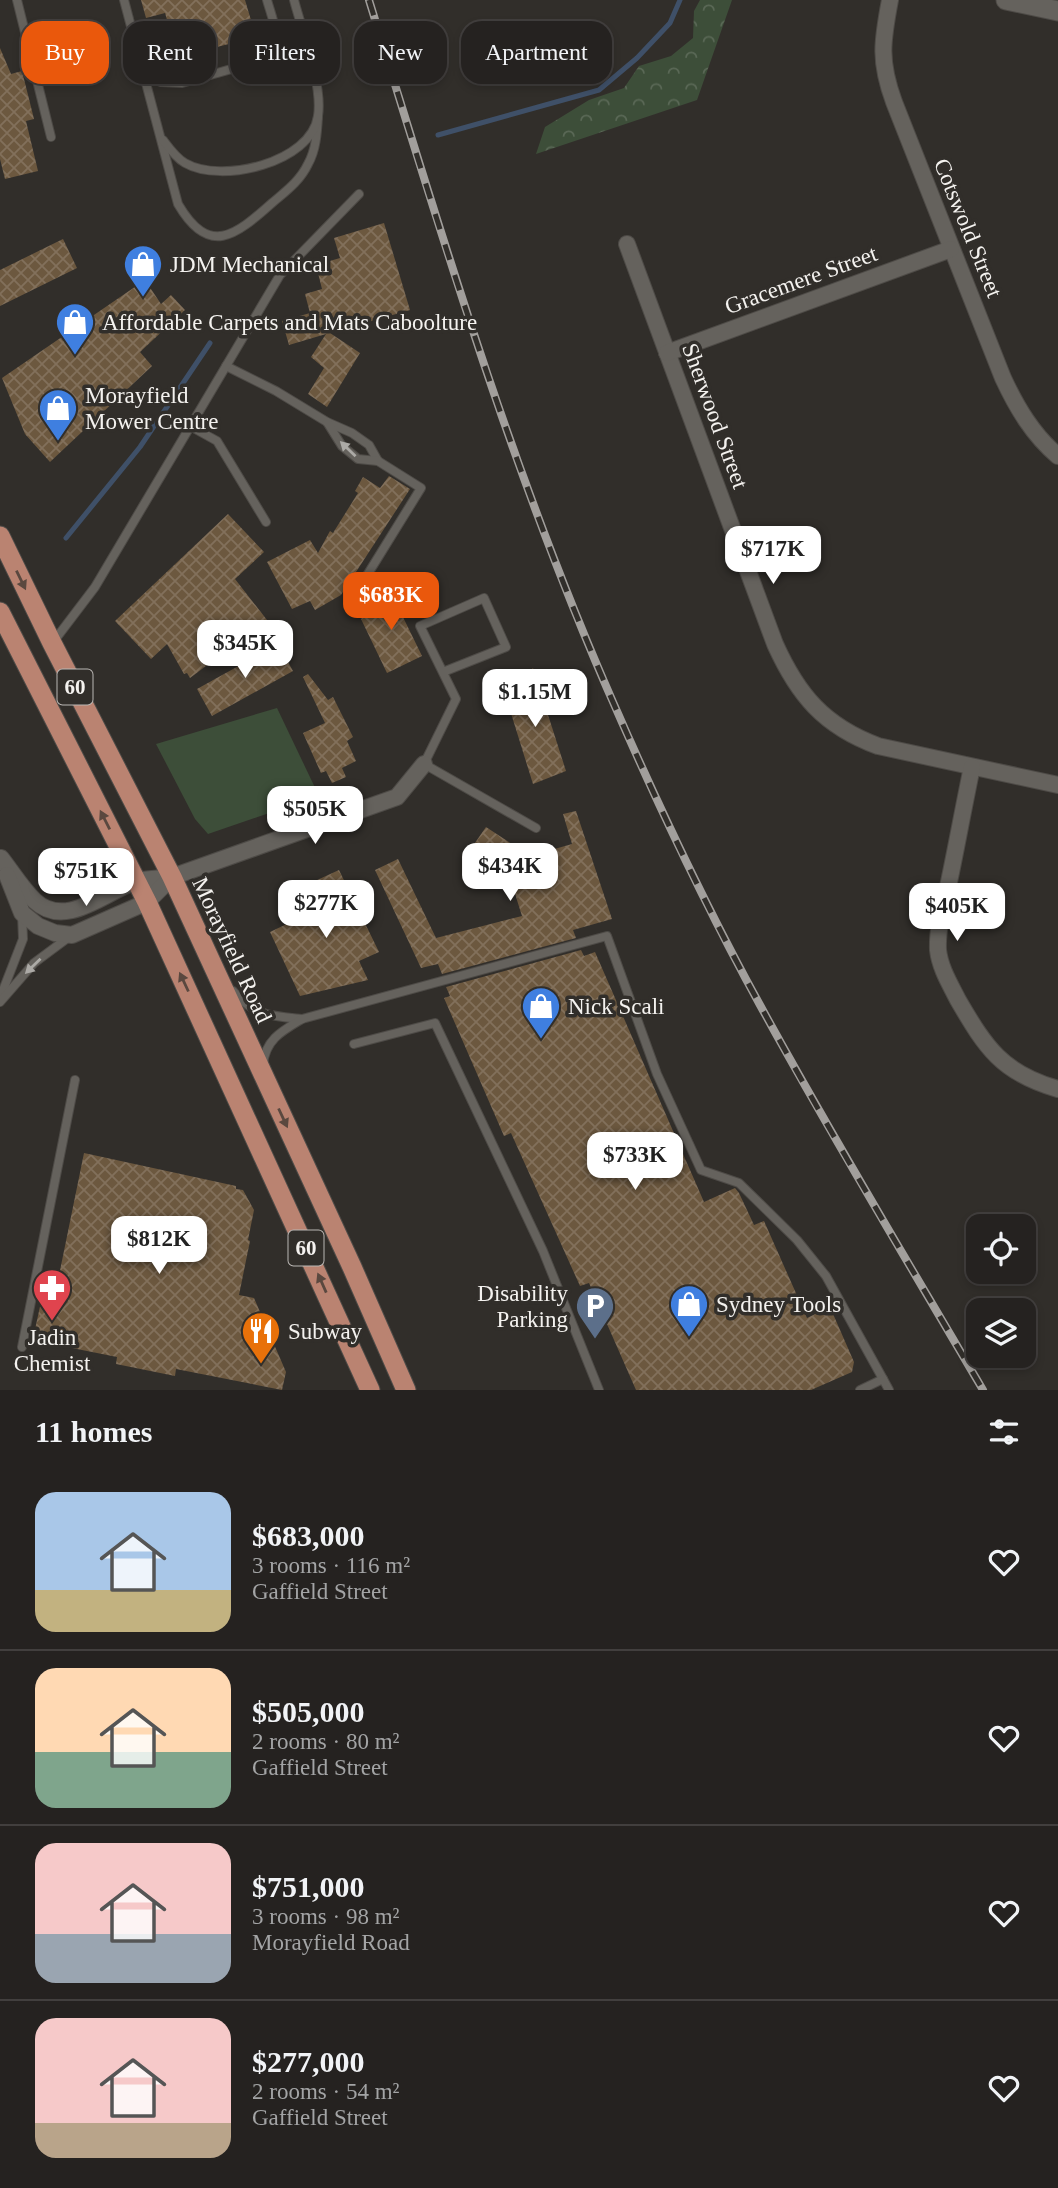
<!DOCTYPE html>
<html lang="en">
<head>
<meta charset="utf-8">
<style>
	:root { --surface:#252220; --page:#2d2a29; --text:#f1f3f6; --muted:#a3a4a5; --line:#423f3e; --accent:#ea580c }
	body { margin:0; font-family:Georgia,serif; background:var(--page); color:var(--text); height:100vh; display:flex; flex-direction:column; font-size:26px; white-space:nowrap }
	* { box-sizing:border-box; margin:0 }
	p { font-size:23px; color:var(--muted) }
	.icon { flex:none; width:38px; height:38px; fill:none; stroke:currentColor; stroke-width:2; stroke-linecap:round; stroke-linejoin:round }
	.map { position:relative; height:1390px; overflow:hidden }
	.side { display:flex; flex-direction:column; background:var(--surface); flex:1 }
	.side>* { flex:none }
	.top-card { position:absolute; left:21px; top:21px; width:700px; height:63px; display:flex; gap:14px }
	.fabs { position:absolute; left:966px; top:1214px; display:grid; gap:14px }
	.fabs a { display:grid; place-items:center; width:70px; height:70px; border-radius:14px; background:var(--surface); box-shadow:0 4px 10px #0003,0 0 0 2px var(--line); font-size:35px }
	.price { position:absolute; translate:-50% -60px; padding:0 16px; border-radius:14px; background:#fff; color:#222; font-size:23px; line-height:46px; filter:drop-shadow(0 2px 4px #0008) }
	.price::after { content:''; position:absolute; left:50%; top:42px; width:21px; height:16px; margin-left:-10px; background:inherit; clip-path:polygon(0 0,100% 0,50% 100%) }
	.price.current { background:var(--accent); color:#fff }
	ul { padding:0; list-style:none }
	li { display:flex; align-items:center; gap:21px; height:175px; padding:0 35px }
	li+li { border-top:2px solid var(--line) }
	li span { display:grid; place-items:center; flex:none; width:196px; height:140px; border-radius:21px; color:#555 }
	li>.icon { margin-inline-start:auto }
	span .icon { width:84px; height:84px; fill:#fffc; stroke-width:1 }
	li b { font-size:30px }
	h2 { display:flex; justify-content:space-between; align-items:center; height:84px; padding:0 35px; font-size:30px }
	.tag { padding:0 24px; border-radius:21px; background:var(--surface); box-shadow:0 4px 10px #0003,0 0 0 2px var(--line); font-size:24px; line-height:63px }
	.tag.current { background:var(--accent); color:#fff }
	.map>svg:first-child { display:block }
	.grass { fill:#3d4e39 }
	.forest { fill:url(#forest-crowns) }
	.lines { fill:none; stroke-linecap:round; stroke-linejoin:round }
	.stream { stroke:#3f5068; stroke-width:5 }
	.building { fill:url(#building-cross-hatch) }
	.service-casing { stroke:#4e4b47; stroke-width:10 }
	.minor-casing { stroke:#4e4b47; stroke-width:18 }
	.tertiary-casing { stroke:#4e4b47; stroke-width:21 }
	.primary-casing { stroke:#4e4b47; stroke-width:21 }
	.service { stroke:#65625d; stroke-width:8 }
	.minor { stroke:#65625d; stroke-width:16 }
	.tertiary { stroke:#65625d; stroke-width:19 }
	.primary { stroke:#ba8371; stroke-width:19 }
	.rail-casing { stroke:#a29f9c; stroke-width:8 }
	.rail { stroke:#312e2a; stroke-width:5; stroke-dasharray:16; stroke-linecap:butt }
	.oneway { fill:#acaaa6 }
	.oneway2 { fill:#5a483f }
	.labels { text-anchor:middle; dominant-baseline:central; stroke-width:7; stroke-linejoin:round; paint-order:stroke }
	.shield { fill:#312e2a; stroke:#bab7b4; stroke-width:2 }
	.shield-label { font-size:21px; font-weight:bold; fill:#f4f2ef }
	.street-label { font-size:23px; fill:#f4f2ef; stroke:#312e2a }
	.poi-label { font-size:23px; fill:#f4f2ef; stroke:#312e2a; text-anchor:start }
</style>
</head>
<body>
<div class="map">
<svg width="1058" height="1390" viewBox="0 0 1058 1390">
	<defs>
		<pattern id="forest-crowns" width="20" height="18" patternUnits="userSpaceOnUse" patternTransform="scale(1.75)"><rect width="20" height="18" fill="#3d4e39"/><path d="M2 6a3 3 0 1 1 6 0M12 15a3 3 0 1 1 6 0" fill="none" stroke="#5a6856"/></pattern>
		<pattern id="building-cross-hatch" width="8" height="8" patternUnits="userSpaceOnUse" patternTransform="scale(1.75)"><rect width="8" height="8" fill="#6c583f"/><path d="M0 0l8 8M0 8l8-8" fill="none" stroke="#82705b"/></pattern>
	</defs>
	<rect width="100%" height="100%" fill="#312e2a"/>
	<!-- grass -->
	<polygon class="grass" points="277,708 319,796 208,834 195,819 156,744"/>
	<!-- forest -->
	<polygon class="forest" points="700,0 732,0 697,100 536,154 545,127 589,100 624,88 639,66 671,56 693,38 694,11"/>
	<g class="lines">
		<!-- stream -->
		<g class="stream">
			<polyline points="438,135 599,90 637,58 670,23 680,0"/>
			<polyline points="66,538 140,447 210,343"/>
		</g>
	</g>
	<!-- building -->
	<g class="building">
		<polygon points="141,0 245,0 256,37 178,57 165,13 146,18"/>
		<polygon points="0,48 11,74 22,71 34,119 26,121 38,171 5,179 0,159"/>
		<polygon points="384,223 410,310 330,333 360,353 327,407 308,394 324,368 311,357 326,334 289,345 282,321 310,313 305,294 322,289 316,265 340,258 334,238"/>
		<polygon points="63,239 77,268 0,306 0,270"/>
		<polygon points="145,280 161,304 171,295 185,310 140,352 152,366 50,462 25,434 2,378"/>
		<polygon points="389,476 410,489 341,595 315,610 310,601 292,609 267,562 310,540 318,553 330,531 333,533 358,493 355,491 363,477 380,488"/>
		<polygon points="228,514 264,552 235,579 267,620 190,678 187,673 184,674 167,644 151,659 115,621"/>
		<polygon points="394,587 397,594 401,592 410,609 401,613 422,656 387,673 361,619"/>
		<polygon points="278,644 293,671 212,716 197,689"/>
		<polygon points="533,668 566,771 533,784 505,694"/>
		<polygon points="308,674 328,700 333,697 353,737 347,741 356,761 342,768 346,777 332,783 326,771 321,773 303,733 325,723 303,677"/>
		<polygon points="576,811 612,919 573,930 576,938 442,974 438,964 421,968 375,870 398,859 436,938 522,916 510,878 470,850 486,827 530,856 572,844 563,814"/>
		<polygon points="339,870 379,952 359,961 368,980 300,996 270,932 314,911 304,886"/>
		<polygon points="581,950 584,956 595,952 704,1202 735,1188 739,1193 754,1225 764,1221 807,1318 830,1307 854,1362 852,1372 811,1390 636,1390 589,1283 580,1286 511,1133 504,1136 444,998 450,996 446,987"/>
		<polygon points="84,1153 236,1186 236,1189 243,1190 254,1210 248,1240 250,1241 239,1295 254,1298 286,1372 282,1390 176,1369 175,1376 116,1364 117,1357 37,1341 34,1334 44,1288 56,1290"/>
	</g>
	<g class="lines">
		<!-- service casing -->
		<g class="service-casing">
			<g id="service">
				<polyline points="17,0 51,137"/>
				<path d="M124 0 178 204C209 257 235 236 272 203 286 191 300 181 308 164 316 150 317 133 318 117"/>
				<path d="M144 76 161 82 182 83 263 60C285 44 273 22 267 0"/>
				<path d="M163 140C169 148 176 158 185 163 221 184 311 163 318 116 323 85 302 31 294 0"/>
				<polyline points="226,366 276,391 327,422 352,433 369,445 378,461"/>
				<polyline points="327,422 342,446 358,459 378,461 421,488 361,585"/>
				<polyline points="190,426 217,441 266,522"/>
				<polyline points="54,641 95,587 280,275 359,194"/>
				<polyline points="443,672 506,647 484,598 420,626 456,699 424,764 536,828"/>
				<path d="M233 991C254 1016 271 1016 302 1019"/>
				<polyline points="0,998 23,939 22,914"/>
				<polyline points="0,1002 34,963 69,937"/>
				<polyline points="354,1044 435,1023 543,1251 599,1390"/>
				<path d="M263 1064C266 1039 282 1031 302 1019L607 936 657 1074 701 1170 739 1183 797 1240 826 1276 883 1379"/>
				<polyline points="22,1347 75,1080"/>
				<polyline points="860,1390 883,1379 889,1390"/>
			</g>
		</g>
		<!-- minor casing -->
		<g class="minor-casing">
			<g id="minor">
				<path d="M890 0C882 42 879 61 894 102L1003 378C1017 408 1033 435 1058 456"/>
				<path d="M627 244 775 644C798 695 824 726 878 746L1058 785"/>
				<polyline points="667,353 951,249"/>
				<path d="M972 767C964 805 957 844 949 882 944 904 937 928 938 950 940 968 950 984 958 1000 986 1048 1002 1073 1058 1089"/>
				<path d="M1 858C12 872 22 889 35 901 65 929 104 893 134 882 145 878 160 879 172 877L397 797 424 764"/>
				<polyline points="7,875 22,913 38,926 55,933 72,935 147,902 172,877"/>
			</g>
		</g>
		<!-- tertiary casing -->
		<g class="tertiary-casing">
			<polyline id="tertiary" points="1006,0 1058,11"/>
		</g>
		<!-- primary casing -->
		<g class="primary-casing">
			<g id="primary">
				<polyline points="0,536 52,643 172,877 352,1267 406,1390"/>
				<polyline points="0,612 147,902 370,1390"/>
			</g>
		</g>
		<!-- service -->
		<use href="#service" class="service"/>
		<!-- minor -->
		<use href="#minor" class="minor"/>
		<!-- tertiary -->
		<use href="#tertiary" class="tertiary"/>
		<!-- primary -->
		<use href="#primary" class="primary"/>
		<!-- rail casing -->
		<g class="rail-casing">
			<path id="rail" d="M369 0C442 237 513 475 613 702 658 805 706 907 760 1005 831 1135 908 1262 983 1390"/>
		</g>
		<!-- rail -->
		<use href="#rail" class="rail"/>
	</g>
	<!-- one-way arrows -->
	<defs><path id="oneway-solid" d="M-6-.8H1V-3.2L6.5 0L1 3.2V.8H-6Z" transform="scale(1.75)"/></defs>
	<g class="oneway">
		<use href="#oneway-solid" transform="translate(348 449) rotate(-136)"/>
		<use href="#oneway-solid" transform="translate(33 966) rotate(136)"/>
	</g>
	<g class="oneway2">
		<use href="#oneway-solid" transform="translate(21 580) rotate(64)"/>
		<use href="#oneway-solid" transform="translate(105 820) rotate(-117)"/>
		<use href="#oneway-solid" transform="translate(184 982) rotate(-115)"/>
		<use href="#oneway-solid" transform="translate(283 1118) rotate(65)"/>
		<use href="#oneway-solid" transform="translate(322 1283) rotate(-114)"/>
	</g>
	<!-- icons -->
	<defs>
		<g id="shop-pin" transform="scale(2.0125)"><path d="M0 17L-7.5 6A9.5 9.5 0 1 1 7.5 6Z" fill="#3f7fe0" stroke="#312e2a"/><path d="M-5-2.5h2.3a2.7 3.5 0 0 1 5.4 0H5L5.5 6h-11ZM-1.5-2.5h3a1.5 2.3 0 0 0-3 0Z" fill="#fff"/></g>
		<g id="pharmacy-pin" transform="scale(2.0125)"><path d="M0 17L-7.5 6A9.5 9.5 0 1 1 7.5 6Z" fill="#e0444e" stroke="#312e2a"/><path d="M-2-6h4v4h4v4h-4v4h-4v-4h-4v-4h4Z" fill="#fff"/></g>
		<g id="parking-pin" transform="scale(2.0125)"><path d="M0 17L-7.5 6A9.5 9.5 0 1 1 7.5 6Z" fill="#5c6f8a" stroke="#312e2a"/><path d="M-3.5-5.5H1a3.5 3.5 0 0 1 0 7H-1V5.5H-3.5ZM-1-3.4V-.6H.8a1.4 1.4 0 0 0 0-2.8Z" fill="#fff"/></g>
		<g id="restaurant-pin" transform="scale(2.0125)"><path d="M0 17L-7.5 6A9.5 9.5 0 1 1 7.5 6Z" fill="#e8710a" stroke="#312e2a"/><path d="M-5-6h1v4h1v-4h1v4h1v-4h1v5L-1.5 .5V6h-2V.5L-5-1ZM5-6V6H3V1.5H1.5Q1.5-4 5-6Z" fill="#fff"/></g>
	</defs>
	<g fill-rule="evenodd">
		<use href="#shop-pin" x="143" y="264"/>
		<use href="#shop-pin" x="75" y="322"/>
		<use href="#shop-pin" x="58" y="408"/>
		<use href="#shop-pin" x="541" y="1006"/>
		<use href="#pharmacy-pin" x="52" y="1288"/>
		<use href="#shop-pin" x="689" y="1304"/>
		<use href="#parking-pin" x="595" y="1306"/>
		<use href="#restaurant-pin" x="261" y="1331"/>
	</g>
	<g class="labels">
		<!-- shield labels -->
		<g class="shield">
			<rect x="57.5" y="669.5" width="35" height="35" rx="5"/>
			<rect x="288.5" y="1230.5" width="35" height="35" rx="5"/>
		</g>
		<g class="shield-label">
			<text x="75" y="687">60</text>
			<text x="306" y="1248">60</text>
		</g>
		<!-- street labels -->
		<g class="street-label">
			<text transform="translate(968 228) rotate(68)">Cotswold Street</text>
			<text transform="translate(801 280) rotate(-20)">Gracemere Street</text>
			<text transform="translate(715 416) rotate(70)">Sherwood Street</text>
			<text transform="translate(232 950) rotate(65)">Morayfield Road</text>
		</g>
		<!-- poi labels -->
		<g class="poi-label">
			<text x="170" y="264">JDM Mechanical</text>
			<text x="102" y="322">Affordable Carpets and Mats Caboolture</text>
			<text x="85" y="395">Morayfield<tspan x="85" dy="26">Mower Centre</tspan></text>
			<text x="568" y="1006">Nick Scali</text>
			<text x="568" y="1293" text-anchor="end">Disability<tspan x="568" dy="26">Parking</tspan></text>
			<text x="716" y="1304">Sydney Tools</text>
			<text x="288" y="1331">Subway</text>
			<text x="52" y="1337" text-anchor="middle">Jadin<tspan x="52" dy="26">Chemist</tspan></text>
		</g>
	</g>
</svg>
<div class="fabs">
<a><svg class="icon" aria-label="locate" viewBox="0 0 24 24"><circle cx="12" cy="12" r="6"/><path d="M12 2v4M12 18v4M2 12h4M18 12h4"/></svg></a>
<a><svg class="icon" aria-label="layers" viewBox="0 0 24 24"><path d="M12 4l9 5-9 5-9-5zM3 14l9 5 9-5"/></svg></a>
</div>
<b class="price" style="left:773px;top:586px">$717K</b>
<b class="price current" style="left:391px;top:632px">$683K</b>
<b class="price" style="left:245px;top:680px">$345K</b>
<b class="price" style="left:535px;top:729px">$1.15M</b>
<b class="price" style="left:315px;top:846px">$505K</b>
<b class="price" style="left:510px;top:903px">$434K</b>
<b class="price" style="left:86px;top:908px">$751K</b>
<b class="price" style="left:326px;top:940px">$277K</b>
<b class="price" style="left:957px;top:943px">$405K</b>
<b class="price" style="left:635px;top:1192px">$733K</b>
<b class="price" style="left:159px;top:1276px">$812K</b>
<div class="top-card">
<a class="tag current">Buy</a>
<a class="tag">Rent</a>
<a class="tag">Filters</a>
<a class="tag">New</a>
<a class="tag">Apartment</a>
</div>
</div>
<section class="side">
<h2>11 homes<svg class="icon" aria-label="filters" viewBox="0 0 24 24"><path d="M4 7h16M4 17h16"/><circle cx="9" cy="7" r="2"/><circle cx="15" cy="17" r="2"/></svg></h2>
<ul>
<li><span style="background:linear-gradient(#a9c7e8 70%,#c2b280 0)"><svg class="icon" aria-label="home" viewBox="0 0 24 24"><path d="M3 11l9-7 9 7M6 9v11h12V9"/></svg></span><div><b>$683,000</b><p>3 rooms · 116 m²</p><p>Gaffield Street</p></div><svg class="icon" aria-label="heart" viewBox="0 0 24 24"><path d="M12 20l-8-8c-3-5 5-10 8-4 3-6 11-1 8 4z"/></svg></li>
<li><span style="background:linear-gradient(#ffd9b3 60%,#7fa58c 0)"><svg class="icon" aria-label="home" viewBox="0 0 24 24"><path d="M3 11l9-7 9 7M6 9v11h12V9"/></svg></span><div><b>$505,000</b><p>2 rooms · 80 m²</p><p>Gaffield Street</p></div><svg class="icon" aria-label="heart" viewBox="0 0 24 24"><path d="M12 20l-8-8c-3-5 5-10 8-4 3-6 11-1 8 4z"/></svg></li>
<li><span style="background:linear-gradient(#f6c9c9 65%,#9aa5b1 0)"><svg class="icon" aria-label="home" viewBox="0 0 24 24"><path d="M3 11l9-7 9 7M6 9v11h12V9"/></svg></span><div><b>$751,000</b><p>3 rooms · 98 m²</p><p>Morayfield Road</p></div><svg class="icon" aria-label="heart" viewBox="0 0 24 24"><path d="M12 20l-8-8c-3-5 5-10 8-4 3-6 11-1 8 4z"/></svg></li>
<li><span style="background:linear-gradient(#f6c9c9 75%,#b9a48a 0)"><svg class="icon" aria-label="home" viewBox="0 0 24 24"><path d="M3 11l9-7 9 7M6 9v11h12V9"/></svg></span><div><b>$277,000</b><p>2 rooms · 54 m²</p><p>Gaffield Street</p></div><svg class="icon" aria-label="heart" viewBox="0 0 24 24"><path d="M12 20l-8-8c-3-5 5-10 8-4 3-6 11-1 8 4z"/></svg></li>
</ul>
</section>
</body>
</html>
